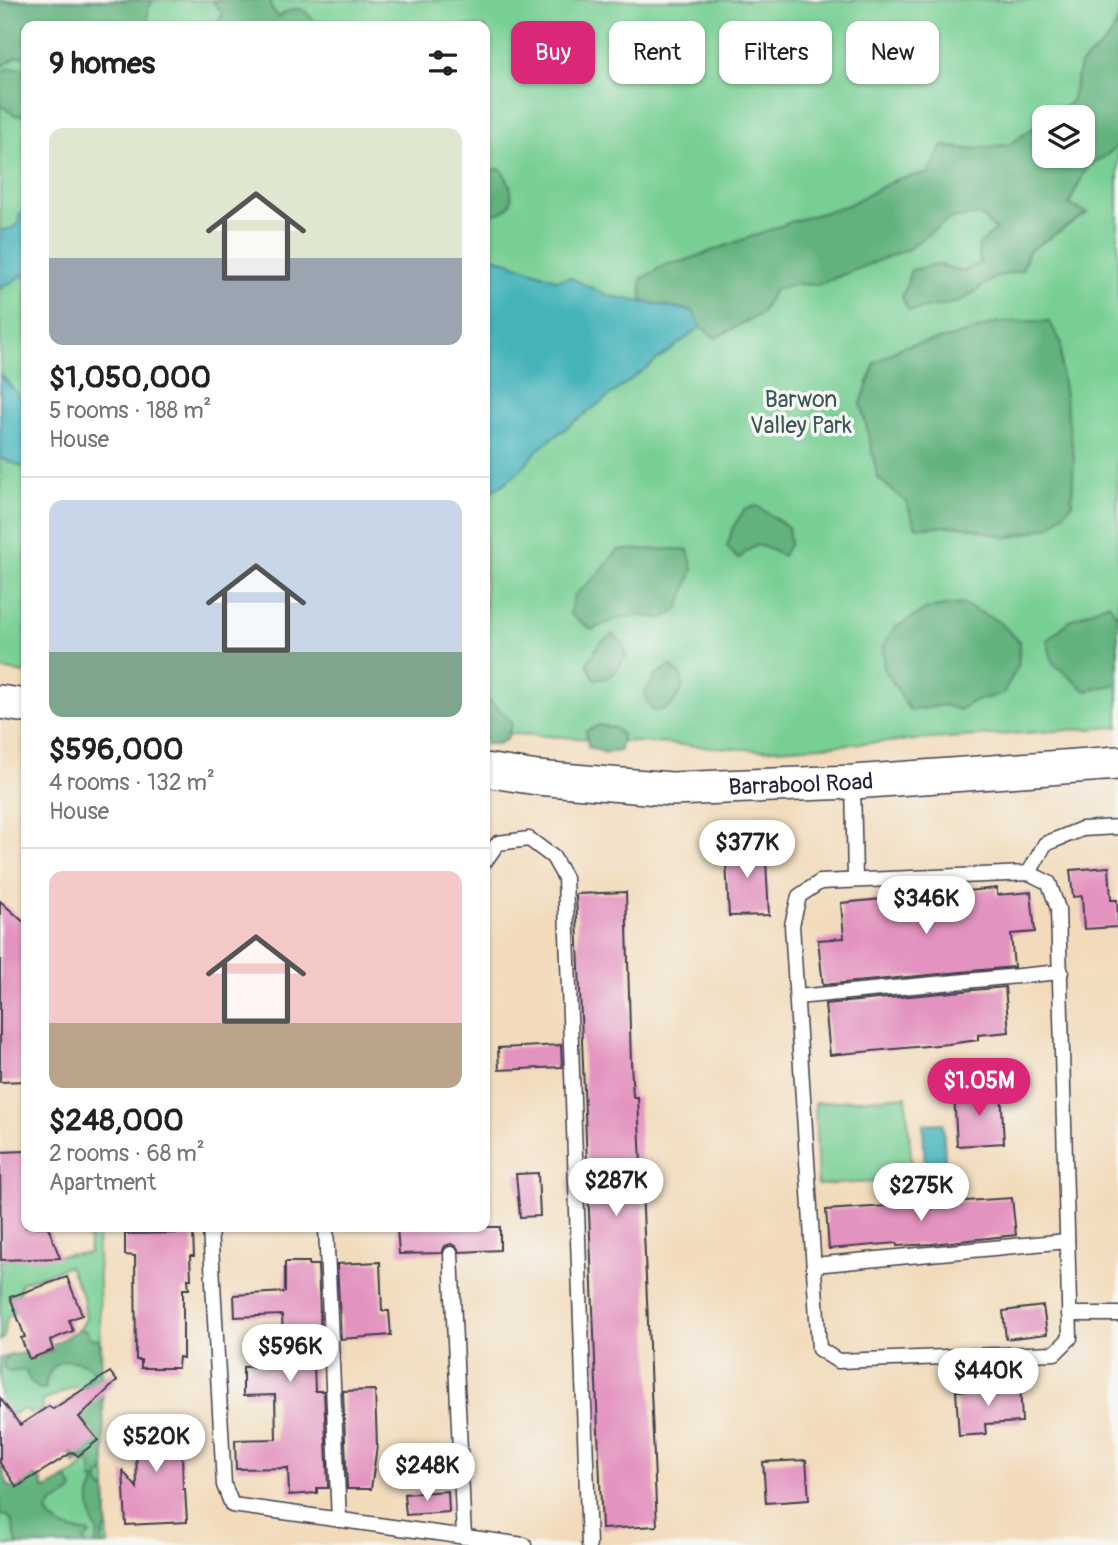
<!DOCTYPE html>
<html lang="en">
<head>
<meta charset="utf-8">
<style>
	:root { --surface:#fff; --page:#f6f6f6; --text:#222; --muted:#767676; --line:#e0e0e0; --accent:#db2777 }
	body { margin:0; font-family:Pangolin,sans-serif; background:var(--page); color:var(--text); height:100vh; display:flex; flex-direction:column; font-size:26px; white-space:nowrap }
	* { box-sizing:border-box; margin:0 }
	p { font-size:23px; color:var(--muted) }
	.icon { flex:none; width:38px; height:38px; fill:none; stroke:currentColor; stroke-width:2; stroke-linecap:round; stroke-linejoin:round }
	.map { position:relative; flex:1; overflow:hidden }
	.sheet { position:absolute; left:21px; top:21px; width:469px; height:1211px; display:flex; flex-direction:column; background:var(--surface); border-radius:14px; box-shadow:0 2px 5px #0004 }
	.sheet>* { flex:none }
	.banner { position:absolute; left:511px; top:21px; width:500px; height:63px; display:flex; gap:14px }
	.buttons { position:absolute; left:1032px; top:105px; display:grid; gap:14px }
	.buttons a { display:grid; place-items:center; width:63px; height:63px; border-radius:14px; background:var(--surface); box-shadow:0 2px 5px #0004; font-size:35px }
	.price { position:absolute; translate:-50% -60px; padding:0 16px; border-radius:24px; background:#fff; color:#222; font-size:23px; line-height:46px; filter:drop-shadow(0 2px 4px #0008) }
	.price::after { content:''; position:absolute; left:50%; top:42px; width:21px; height:16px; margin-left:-10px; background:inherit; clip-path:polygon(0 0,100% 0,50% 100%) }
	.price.on { background:var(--accent); color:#fff }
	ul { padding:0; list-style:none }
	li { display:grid; align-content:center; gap:14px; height:371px; padding:0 28px }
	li+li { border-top:2px solid var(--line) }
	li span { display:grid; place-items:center; height:217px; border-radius:14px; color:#555 }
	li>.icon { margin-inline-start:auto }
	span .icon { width:126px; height:126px; fill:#fffc; stroke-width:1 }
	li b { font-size:30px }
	h2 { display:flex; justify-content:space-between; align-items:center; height:84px; padding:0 28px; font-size:30px }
	.chip { padding:0 24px; border-radius:14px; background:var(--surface); box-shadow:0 2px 5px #0004; font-size:24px; line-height:63px }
	.chip.on { background:var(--accent); color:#fff }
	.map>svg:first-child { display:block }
	.green { fill:#78cf94; stroke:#4d7868; stroke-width:2; fill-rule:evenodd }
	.forest { fill:#62b27e; stroke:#426a5c; stroke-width:2 }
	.water { fill:#44b4ba; stroke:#336b7a; stroke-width:2 }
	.building { fill:#e393bf }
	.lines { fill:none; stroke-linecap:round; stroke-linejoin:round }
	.service-casing { stroke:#413e4e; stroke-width:17 }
	.tertiary-casing { stroke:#413e4e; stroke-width:36 }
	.service { stroke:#fff; stroke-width:14 }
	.tertiary { stroke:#fff; stroke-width:33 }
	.labels { text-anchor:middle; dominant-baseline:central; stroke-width:7; stroke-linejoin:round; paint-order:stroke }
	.park-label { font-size:23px; fill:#3c5656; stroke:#f6f6f2 }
	.street-label { font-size:23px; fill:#22223b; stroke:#f6f6f2 }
</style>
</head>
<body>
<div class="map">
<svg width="1118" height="1545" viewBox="0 0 1118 1545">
	<rect width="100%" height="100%" fill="#f6f6f2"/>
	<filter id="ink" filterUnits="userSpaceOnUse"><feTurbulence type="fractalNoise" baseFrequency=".0143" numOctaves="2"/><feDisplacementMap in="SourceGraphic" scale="14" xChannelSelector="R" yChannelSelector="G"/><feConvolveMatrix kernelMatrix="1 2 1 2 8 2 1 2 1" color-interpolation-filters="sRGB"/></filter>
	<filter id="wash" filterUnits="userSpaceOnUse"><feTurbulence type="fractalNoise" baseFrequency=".00686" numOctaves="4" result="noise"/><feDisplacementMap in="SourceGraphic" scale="28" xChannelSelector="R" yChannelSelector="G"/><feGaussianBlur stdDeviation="1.57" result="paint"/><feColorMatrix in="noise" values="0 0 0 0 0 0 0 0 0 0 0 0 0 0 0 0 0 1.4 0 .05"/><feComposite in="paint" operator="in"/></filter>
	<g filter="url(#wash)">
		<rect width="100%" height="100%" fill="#f2dbbb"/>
		<!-- green -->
		<g class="green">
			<path d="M0 0H1118V727L759 750 485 732V26H26V673L0 669ZM1045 117H1083V156H1045Z"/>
			<polygon points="906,1096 913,1180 818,1185 815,1103"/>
			<polygon points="83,1227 97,1227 108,1545 0,1545 0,1463 8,1485 15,1489 22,1488 21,1481 41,1479 43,1487 46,1489 78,1471 87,1461 86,1456 75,1464 70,1454 73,1452 89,1394 85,1388 74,1387 43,1401 42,1411 30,1413 27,1410 20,1410 0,1421 0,1358 27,1353 30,1359 53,1351 51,1346 80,1329 86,1318 83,1297 69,1266 21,1283 19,1294 10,1297 16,1312 7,1317 4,1337 0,1341 0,1260 89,1253 89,1239 83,1235"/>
		</g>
		<!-- forest -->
		<g class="forest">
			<polygon points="28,0 153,0 148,9 148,26 26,26 26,56 17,57 1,67 0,3"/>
			<path d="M212 0H270L272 10 279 17C296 3 307 7 316 26H214L223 15Z"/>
			<polygon points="1118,21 1118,145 1107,155 1087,167 1069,204 1087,213 1029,251 1022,270 996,277 960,302 909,311 902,298 911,270 937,264 963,272 980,263 978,246 996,230 980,215 949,219 908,249 817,285 796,284 774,290 761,314 715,338 701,327 693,311 642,301 641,279 667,264 681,262 794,221 846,206 897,179 929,173 943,146 972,149 1010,144 1045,120 1045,156 1083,156 1083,117 1049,117 1071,102 1080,65 1108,40"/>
			<polygon points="9,68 26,68 26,116 15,115 0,105 0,73"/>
			<path d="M501 169C516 190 518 217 485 213V170Z"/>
			<polygon points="1049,321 1061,342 1061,370 1074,457 1072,504 1051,526 1009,538 963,526 916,527 906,502 878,478 861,403 875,363 904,346 953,337 998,322"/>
			<polygon points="757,506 788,527 790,543 783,556 765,547 755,545 738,559 727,547 733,527 745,509"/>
			<path d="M674 549 688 550 693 570 678 609 663 619C633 612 619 616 592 630L570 614 574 596 600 572 618 550Z"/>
			<polygon points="1109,603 1118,618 1118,684 1086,691 1053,663 1047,640 1072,619"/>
			<polygon points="963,604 998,621 1020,642 1018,666 1003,694 972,702 960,710 943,705 910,711 884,668 883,647 894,628 929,608"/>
			<path d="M613 634 623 643 626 656C616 671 615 678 595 680L587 664 599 644Z"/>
			<path d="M670 666 681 674 683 687C674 702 672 710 653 711L644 695 656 675Z"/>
			<polygon points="485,696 512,722 507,739 498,744 485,744"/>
			<polygon points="599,725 615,728 622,735 620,751 606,753 588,747 586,731"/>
			<path d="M80 1329 86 1331 90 1338 100 1339 105 1473 99 1476 100 1486 106 1491 107 1528 103 1532 102 1545H95L98 1533C93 1525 89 1506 90 1497 91 1490 95 1485 95 1479L91 1480V1466L85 1456 75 1464 70 1454 73 1452 79 1417 89 1394 85 1388 92 1374 91 1368C66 1353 48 1361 45 1389H39L31 1382 25 1370 9 1372 4 1368 3 1362 9 1355 27 1353 30 1359 53 1351 51 1346Z"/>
			<path d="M0 1463 8 1485 15 1489 22 1488 21 1481 30 1475 41 1479 43 1487 46 1489 67 1478 73 1488 71 1493 53 1503 47 1510C49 1525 76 1533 89 1532L90 1535 84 1540 87 1545H17L12 1522 8 1516 0 1515Z"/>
		</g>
		<!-- water -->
		<g class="water">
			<polygon points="26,209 26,273 0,289 0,230 10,229 20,223 19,214"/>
			<path d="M494 257 558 280 569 277 609 296 693 311 701 327 537 450C525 468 506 486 485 493V259Z"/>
			<polygon points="0,373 26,405 26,468 0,458"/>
			<polygon points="943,1123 946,1173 925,1174 923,1124"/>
		</g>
		<g id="blocks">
			<!-- building -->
			<g class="building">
				<polygon points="765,843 769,915 729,916 725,844"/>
				<polygon points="1109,867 1111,900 1117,900 1118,927 1084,929 1082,896 1073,897 1070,870"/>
				<polygon points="997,888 997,895 1031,892 1035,932 1011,934 1014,967 823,985 818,940 844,938 841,903"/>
				<polygon points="626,892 631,1063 633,1097 638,1097 639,1120 657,1526 602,1529 576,894"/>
				<polygon points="0,901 26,924 26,1081 0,1082"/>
				<polygon points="1005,987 1009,1032 978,1035 978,1040 948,1044 830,1055 825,1004"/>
				<polygon points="561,1045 562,1067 499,1070 498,1048"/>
				<polygon points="1001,1090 1004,1143 957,1146 954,1093"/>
				<polygon points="26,1151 26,1227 48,1227 60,1258 1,1260 0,1152"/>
				<polygon points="538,1173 540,1216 520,1217 516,1174"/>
				<polygon points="1012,1198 1016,1235 932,1244 897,1246 897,1243 829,1249 826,1210"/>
				<polygon points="397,1227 500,1227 500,1250 460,1252 456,1246 451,1244 445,1246 442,1253 399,1254"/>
				<polygon points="193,1233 194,1256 190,1256 191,1279 188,1279 189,1289 183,1289 183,1358 179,1357 178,1368 141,1368 141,1360 136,1360 135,1256 125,1255 125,1234"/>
				<polygon points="285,1262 309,1262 309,1265 318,1265 321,1340 313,1341 315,1391 324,1391 328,1488 317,1488 317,1493 289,1495 288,1468 236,1469 235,1440 276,1439 275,1395 243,1396 243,1367 284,1365 282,1315 235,1317 234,1295 285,1292"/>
				<polygon points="380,1262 382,1311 389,1311 391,1335 341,1339 337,1264"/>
				<polygon points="67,1277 82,1315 69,1320 73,1331 50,1340 53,1350 29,1359 21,1338 25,1337 10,1297"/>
				<polygon points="1043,1306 1047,1334 1006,1339 1003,1311"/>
				<polygon points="110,1372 117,1381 79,1417 98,1440 78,1456 73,1452 17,1487 0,1463 0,1398 20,1425 49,1406 53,1409"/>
				<polygon points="1020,1384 1022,1422 985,1424 986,1434 959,1436 956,1391 997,1389 997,1385"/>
				<polygon points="375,1390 377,1446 371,1489 347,1489 343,1391"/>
				<polygon points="181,1418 183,1489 185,1489 187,1522 126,1525 123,1471 137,1488 136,1446 131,1446 130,1419"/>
				<polygon points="806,1460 809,1500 766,1503 763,1462"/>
				<polygon points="448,1491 449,1512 406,1515 404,1494"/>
			</g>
		</g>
	</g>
	<g filter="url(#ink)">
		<use href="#blocks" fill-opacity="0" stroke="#413e4e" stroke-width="2"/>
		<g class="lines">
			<!-- service casing -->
			<g class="service-casing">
				<g id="service">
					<polyline points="853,782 855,879"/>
					<polyline points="485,861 498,843 529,839 553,857 565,878 589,1545"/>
					<polygon points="1029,873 1049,883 1058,909 1070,1338 1055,1353 838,1361 819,1349 792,925 799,896 820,882"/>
					<polyline points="1029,873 1045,844 1082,829 1118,827"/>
					<polyline points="797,997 1061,972"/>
					<polyline points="210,1227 224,1485 232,1505 524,1545"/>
					<polyline points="326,1227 339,1520"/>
					<polyline points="451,1254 464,1537"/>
					<polyline points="814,1265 1067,1241"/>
					<polyline points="1069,1314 1118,1314"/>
				</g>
			</g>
			<!-- tertiary casing -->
			<g class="tertiary-casing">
				<g id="tertiary">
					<polyline points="0,702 26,706"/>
					<path id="s1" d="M485 770 537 778 671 789 853 782 1118 763"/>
				</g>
			</g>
			<!-- service -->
			<use href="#service" class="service"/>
			<!-- tertiary -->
			<use href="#tertiary" class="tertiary"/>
		</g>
	</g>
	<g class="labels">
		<!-- park labels -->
		<g class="park-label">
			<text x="801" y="399">Barwon<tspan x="801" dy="26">Valley Park</tspan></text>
		</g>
		<!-- street labels -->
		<g class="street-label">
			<text stroke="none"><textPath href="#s1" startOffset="317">Barrabool Road</textPath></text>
		</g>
	</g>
</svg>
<div class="buttons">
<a><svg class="icon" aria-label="layers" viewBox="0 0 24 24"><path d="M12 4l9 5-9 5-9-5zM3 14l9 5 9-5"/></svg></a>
</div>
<b class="price" style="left:747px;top:880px">$377K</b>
<b class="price" style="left:926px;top:936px">$346K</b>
<b class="price on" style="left:979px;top:1118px">$1.05M</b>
<b class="price" style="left:616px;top:1218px">$287K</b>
<b class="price" style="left:921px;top:1223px">$275K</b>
<b class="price" style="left:290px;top:1384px">$596K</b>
<b class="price" style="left:988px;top:1408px">$440K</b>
<b class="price" style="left:156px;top:1474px">$520K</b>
<b class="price" style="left:427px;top:1503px">$248K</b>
<div class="banner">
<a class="chip on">Buy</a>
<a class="chip">Rent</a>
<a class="chip">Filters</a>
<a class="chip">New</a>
</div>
<section class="sheet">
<h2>9 homes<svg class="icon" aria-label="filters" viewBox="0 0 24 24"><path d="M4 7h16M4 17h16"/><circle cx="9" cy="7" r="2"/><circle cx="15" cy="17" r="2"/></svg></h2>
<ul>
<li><span style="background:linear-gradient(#dfe7d0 60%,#9aa5b1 0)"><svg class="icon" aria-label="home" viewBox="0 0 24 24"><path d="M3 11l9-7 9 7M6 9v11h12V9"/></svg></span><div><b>$1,050,000</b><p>5 rooms · 188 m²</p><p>House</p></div></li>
<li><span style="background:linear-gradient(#c9d6e8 70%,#7fa58c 0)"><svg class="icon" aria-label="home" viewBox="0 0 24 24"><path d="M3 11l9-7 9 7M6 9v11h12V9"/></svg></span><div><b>$596,000</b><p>4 rooms · 132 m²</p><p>House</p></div></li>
<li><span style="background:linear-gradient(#f6c9c9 70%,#b9a48a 0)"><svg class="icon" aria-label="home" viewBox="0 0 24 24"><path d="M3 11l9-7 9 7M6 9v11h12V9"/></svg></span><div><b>$248,000</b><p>2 rooms · 68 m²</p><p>Apartment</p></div></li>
</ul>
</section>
</div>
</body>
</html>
